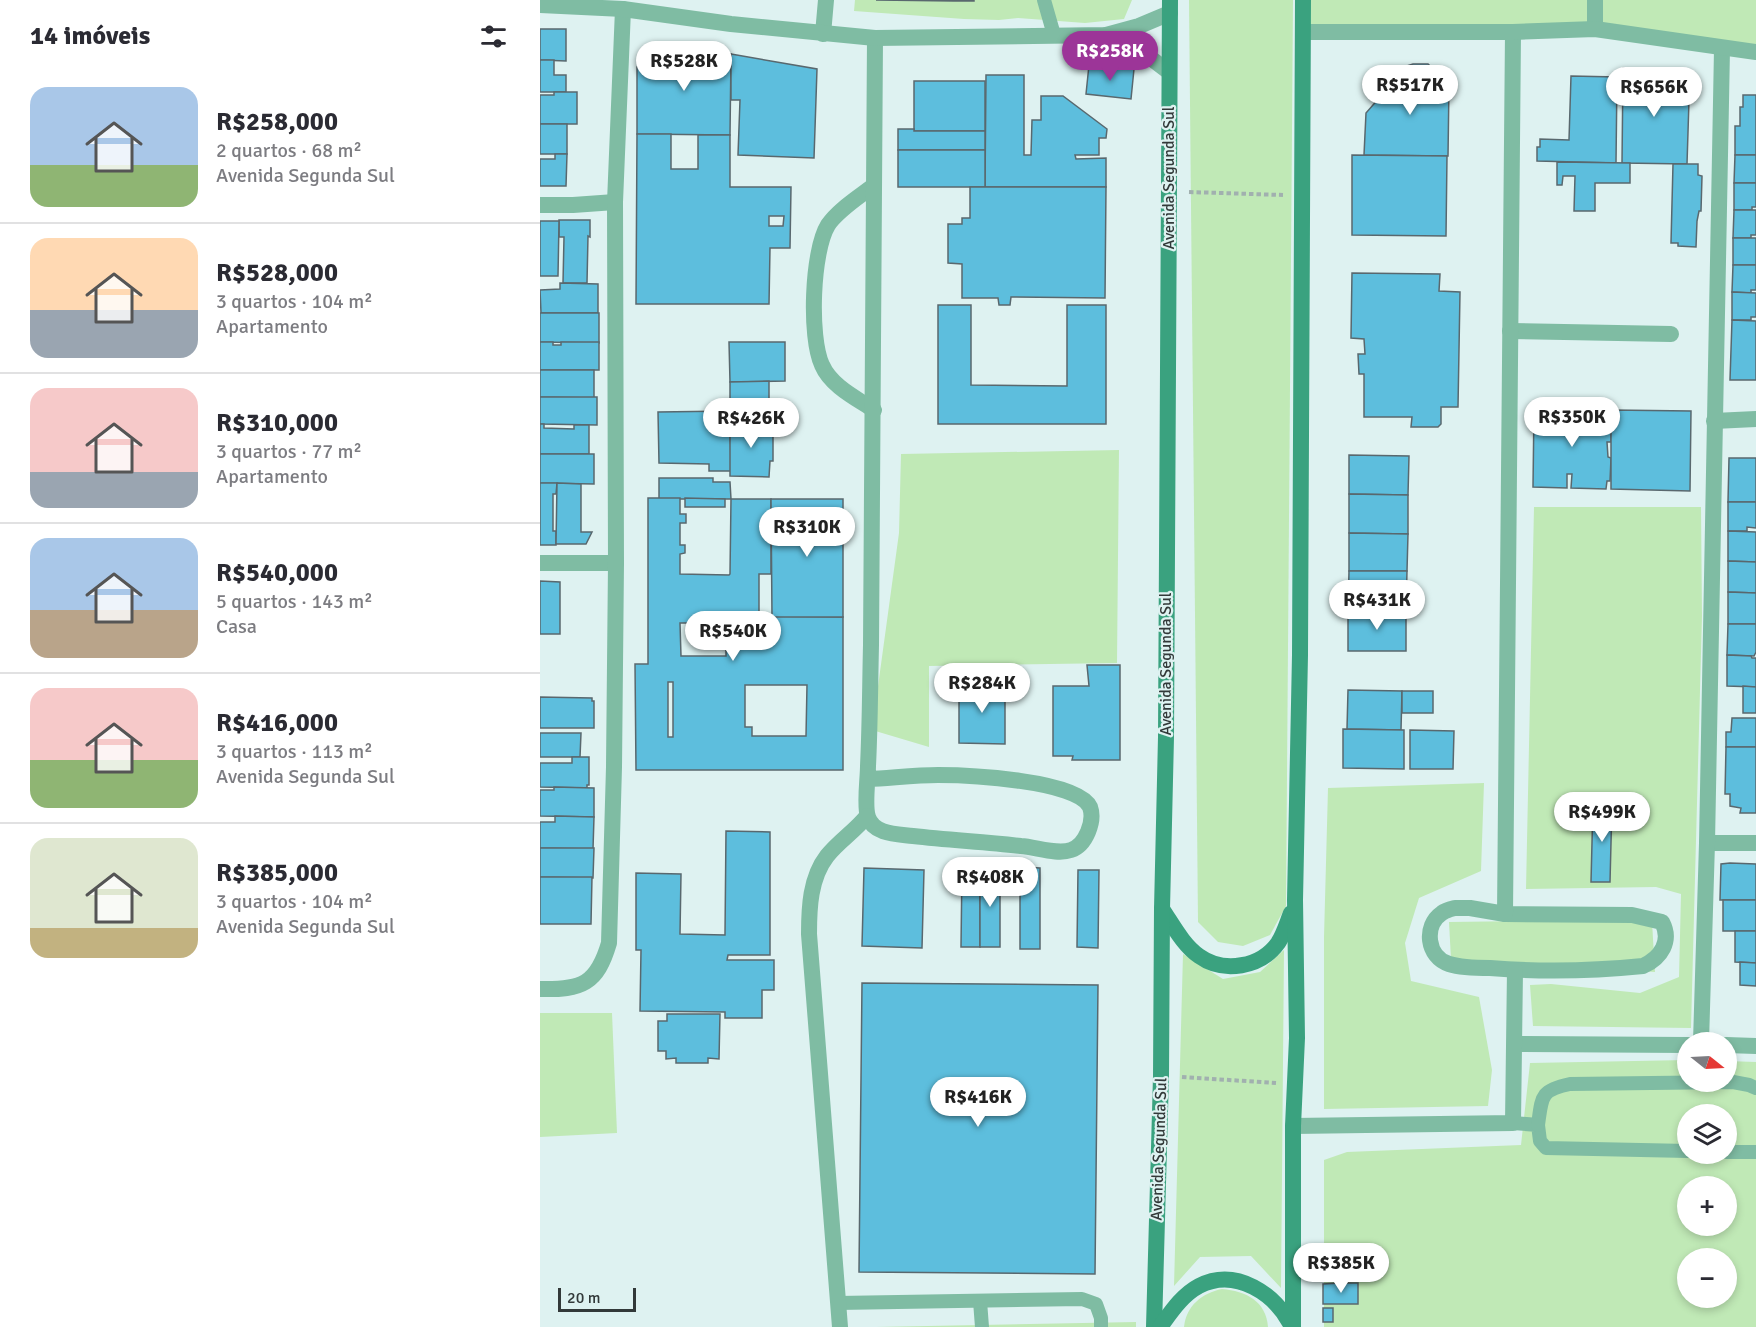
<!DOCTYPE html>
<html lang="pt">
<head>
<meta charset="utf-8">
<style>
	:root { --surface:#fff; --page:#f2f2f3; --text:#2b2b33; --muted:#7c7c81; --line:#e1e1e2; --accent:#9c3598 }
	body { margin:0; font-family:Signika,sans-serif; background:var(--page); color:var(--text); height:100vh; display:flex; flex-direction:column; font-size:22px; white-space:nowrap }
	* { box-sizing:border-box; margin:0 }
	p { font-size:20px; color:var(--muted) }
	.icon { flex:none; width:33px; height:33px; fill:none; stroke:currentColor; stroke-width:2; stroke-linecap:round; stroke-linejoin:round }
	.map { position:relative; flex:1; overflow:hidden }
	.sheet { display:flex; flex-direction:column; background:var(--surface); width:540px }
	.sheet>* { flex:none }
	.needle { width:39px; rotate:108deg }
	.buttons { position:absolute; left:1137px; top:1032px; display:grid; gap:12px }
	.buttons a { display:grid; place-items:center; width:60px; height:60px; border-radius:50%; background:var(--surface); box-shadow:0 3px 9px #0003; font-size:30px }
	.scale { position:absolute; left:18px; bottom:15px; width:78px; box-sizing:border-box; padding-left:6px; border:3px solid #323939; border-top:0; font-size:16px; line-height:21px; white-space:nowrap; color:#323939; -webkit-text-stroke:4px #def2f1; paint-order:stroke }
	.price { position:absolute; translate:-50% -51px; padding:0 14px; border-radius:21px; background:#fff; color:#222; font-size:20px; line-height:39px; filter:drop-shadow(0 2px 3px #0008) }
	.price::after { content:''; position:absolute; left:50%; top:36px; width:18px; height:14px; margin-left:-9px; background:inherit; clip-path:polygon(0 0,100% 0,50% 100%) }
	.price.active { background:var(--accent); color:#fff }
	ul { padding:0; list-style:none }
	li { display:flex; align-items:center; gap:18px; height:150px; padding:0 30px }
	li+li { border-top:2px solid var(--line) }
	li span { display:grid; place-items:center; flex:none; width:168px; height:120px; border-radius:18px; color:#555 }
	li>.icon { margin-inline-start:auto }
	span .icon { width:72px; height:72px; fill:#fffc; stroke-width:1 }
	li b { font-size:26px }
	h2 { display:flex; justify-content:space-between; align-items:center; height:72px; padding:0 30px; font-size:26px }
	main { display:flex; flex:1; min-height:0 }
	.map>svg:first-child { display:block }
	.green { fill:#c0e9b6; fill-rule:evenodd }
	.building { fill:#5dbedd; stroke:#59686e; stroke-width:1.5; fill-rule:evenodd }
	.lines { fill:none; stroke-linecap:round; stroke-linejoin:round }
	.path { stroke:#a1b0af; stroke-width:4; stroke-dasharray:4.5 3; stroke-linecap:butt }
	.service { stroke:#7fbca3; stroke-width:14 }
	.minor { stroke:#7fbca3; stroke-width:16 }
	.tertiary { stroke:#7fbca3; stroke-width:16 }
	.secondary { stroke:#3aa27f; stroke-width:16 }
	.labels { text-anchor:middle; dominant-baseline:central; stroke-width:4.5; stroke-linejoin:round; paint-order:stroke }
	.street-label { font-size:16px; fill:#323939; stroke:#def2f1 }
</style>
</head>
<body>
<main>
<section class="sheet">
<h2>14 imóveis<svg class="icon" aria-label="filters" viewBox="0 0 24 24"><path d="M4 7h16M4 17h16"/><circle cx="9" cy="7" r="2"/><circle cx="15" cy="17" r="2"/></svg></h2>
<ul>
<li><span style="background:linear-gradient(#a9c7e8 65%,#8fb573 0)"><svg class="icon" aria-label="home" viewBox="0 0 24 24"><path d="M3 11l9-7 9 7M6 9v11h12V9"/></svg></span><div><b>R$258,000</b><p>2 quartos · 68 m²</p><p>Avenida Segunda Sul</p></div></li>
<li><span style="background:linear-gradient(#ffd9b3 60%,#9aa5b1 0)"><svg class="icon" aria-label="home" viewBox="0 0 24 24"><path d="M3 11l9-7 9 7M6 9v11h12V9"/></svg></span><div><b>R$528,000</b><p>3 quartos · 104 m²</p><p>Apartamento</p></div></li>
<li><span style="background:linear-gradient(#f6c9c9 70%,#9aa5b1 0)"><svg class="icon" aria-label="home" viewBox="0 0 24 24"><path d="M3 11l9-7 9 7M6 9v11h12V9"/></svg></span><div><b>R$310,000</b><p>3 quartos · 77 m²</p><p>Apartamento</p></div></li>
<li><span style="background:linear-gradient(#a9c7e8 60%,#b9a48a 0)"><svg class="icon" aria-label="home" viewBox="0 0 24 24"><path d="M3 11l9-7 9 7M6 9v11h12V9"/></svg></span><div><b>R$540,000</b><p>5 quartos · 143 m²</p><p>Casa</p></div></li>
<li><span style="background:linear-gradient(#f6c9c9 60%,#8fb573 0)"><svg class="icon" aria-label="home" viewBox="0 0 24 24"><path d="M3 11l9-7 9 7M6 9v11h12V9"/></svg></span><div><b>R$416,000</b><p>3 quartos · 113 m²</p><p>Avenida Segunda Sul</p></div></li>
<li><span style="background:linear-gradient(#dfe7d0 75%,#c2b280 0)"><svg class="icon" aria-label="home" viewBox="0 0 24 24"><path d="M3 11l9-7 9 7M6 9v11h12V9"/></svg></span><div><b>R$385,000</b><p>3 quartos · 104 m²</p><p>Avenida Segunda Sul</p></div></li>
</ul>
</section>
<div class="map">
<svg width="1216" height="1327" viewBox="0 0 1216 1327">
	<rect width="100%" height="100%" fill="#def2f1"/>
	<!-- green -->
	<g class="green">
		<polygon points="315,0 592,0 584,19 545,23 478,18 459,20 424,19 314,11"/>
		<polygon points="649,0 753,0 746,906 730,935 703,946 678,942 658,922"/>
		<polygon points="763,0 1216,0 1216,52 1055,29 763,32"/>
		<polygon points="579,450 577,663 389,666 389,747 332,730 359,533 361,454"/>
		<polygon points="994,507 1161,507 1162,616 1151,1028 993,1026 990,985 1011,984 1100,993 1139,977 1141,894 1116,887 986,889"/>
		<polygon points="944,783 941,871 879,898 865,943 871,981 939,997 952,1070 948,1106 784,1109 784,937 788,788"/>
		<polygon points="994,921 1112,922 1115,972 911,959 909,922"/>
		<polygon points="744,950 741,1288 711,1256 660,1257 634,1286 643,954 683,979 720,972"/>
		<polygon points="0,1013 72,1013 77,1133 0,1137"/>
		<path d="M1147 1060 1148 1082H1186L1187 1061 1216 1062V1327H784V1160L807 1152 981 1145 990 1063ZM1148 1114H1186V1154H1148ZM1148 1186H1186V1226H1148ZM1148 1258H1186V1298H1148Z"/>
		<path d="M682 1289C706 1291 726 1301 728 1327H644C646 1306 662 1293 682 1289Z"/>
		<polygon points="596,1322 596,1327 336,1327"/>
	</g>
	<!-- building -->
	<g class="building">
		<polygon points="336,0 434,0 434,1 414,1"/>
		<polygon points="0,29 26,29 26,61 0,60"/>
		<polygon points="123,42 191,54 190,135 97,134 97,67"/>
		<polygon points="191,54 277,69 274,158 198,155 200,100 191,100"/>
		<polygon points="0,60 14,60 14,75 26,75 26,92 0,92"/>
		<polygon points="873,64 888,64 909,84 908,156 824,155 826,113 867,66"/>
		<polygon points="549,65 594,69 591,99 546,94"/>
		<polygon points="1083,68 1117,68 1117,73 1135,74 1134,86 1145,85 1149,100 1147,164 1082,163"/>
		<polygon points="446,75 484,75 484,155 491,155 492,120 501,120 501,96 523,96 567,129 566,138 559,138 559,155 535,155 536,159 566,158 566,187 445,187"/>
		<polygon points="1031,76 1077,77 1076,163 997,161 997,147 1000,147 1000,139 1029,140"/>
		<rect x="374" y="81" width="71" height="50"/>
		<polygon points="14,92 37,92 37,124 0,124 0,95 14,95"/>
		<polygon points="1203,95 1216,95 1216,155 1195,155 1195,126 1200,126 1200,107 1203,107"/>
		<rect x="0" y="124" width="27" height="30"/>
		<polygon points="358,129 374,129 374,131 445,131 445,150 358,150"/>
		<path d="M97 134H131V169H158V135H190V187H251L250 248H230L229 304H96ZM229 216H244L243 226H229Z"/>
		<rect x="358" y="150" width="87" height="37"/>
		<polygon points="15,154 27,154 26,186 0,186 0,159 15,159"/>
		<polygon points="812,155 907,156 906,236 812,235"/>
		<polygon points="1195,155 1216,155 1216,183 1194,183"/>
		<polygon points="1017,162 1090,163 1090,183 1055,183 1055,211 1034,211 1035,176 1023,176 1022,185 1017,185"/>
		<polygon points="1133,164 1158,164 1158,175 1162,176 1161,211 1159,211 1157,221 1156,247 1138,246 1138,243 1131,243"/>
		<polygon points="1194,183 1216,183 1216,207 1212,207 1212,210 1194,210"/>
		<polygon points="430,187 566,187 565,298 471,297 470,305 459,305 458,298 422,298 422,264 408,263 408,224 422,224 422,218 430,218"/>
		<polygon points="1194,210 1216,210 1216,235 1211,235 1211,238 1193,238"/>
		<polygon points="19,220 50,220 50,237 48,236 47,283 23,283 24,237 19,237"/>
		<polygon points="0,221 19,221 18,276 0,276"/>
		<rect x="1193" y="238" width="23" height="27"/>
		<polygon points="1193,265 1216,265 1216,290 1211,290 1211,293 1192,292"/>
		<polygon points="812,273 900,274 899,291 920,292 918,407 901,407 901,424 898,427 871,427 872,417 824,417 824,374 819,374 818,354 825,354 824,339 811,338"/>
		<polygon points="20,283 58,284 58,313 1,313 0,290 20,289"/>
		<polygon points="1192,292 1216,293 1216,317 1211,317 1211,320 1192,320"/>
		<polygon points="398,305 431,305 431,385 527,386 527,305 566,305 566,424 398,424"/>
		<polygon points="0,313 59,313 59,343 0,342"/>
		<polygon points="1192,320 1216,321 1216,380 1190,380"/>
		<polygon points="0,342 13,342 13,345 21,345 21,342 59,342 59,370 0,370"/>
		<polygon points="189,342 245,342 245,381 190,382"/>
		<polygon points="0,370 54,370 54,398 0,397"/>
		<polygon points="229,381 229,422 190,422 190,382"/>
		<polygon points="0,397 57,397 57,425 0,424"/>
		<polygon points="994,409 1067,410 1068,415 1072,415 1071,442 1067,442 1068,457 1071,458 1070,481 1067,481 1066,489 1031,488 1032,474 1027,474 1027,488 993,487"/>
		<polygon points="1071,410 1151,411 1150,491 1071,489"/>
		<polygon points="190,411 191,471 169,471 169,464 119,463 118,412"/>
		<polygon points="190,422 233,422 233,461 230,461 229,477 190,476"/>
		<polygon points="0,424 4,424 4,428 34,429 34,425 49,425 49,454 0,454"/>
		<polygon points="0,454 54,454 54,484 0,483"/>
		<polygon points="809,455 869,456 868,495 809,494"/>
		<polygon points="1189,458 1216,458 1216,502 1188,502"/>
		<polygon points="119,478 173,478 173,482 190,482 191,499 119,499"/>
		<polygon points="0,483 17,483 16,494 13,494 13,531 16,531 16,545 0,545"/>
		<polygon points="17,483 41,484 41,532 52,532 46,544 16,544"/>
		<polygon points="809,494 868,495 868,534 809,533"/>
		<path d="M108 498H140V514H146V523H140V545H145V553L140 554V574L189 575 190 574 191 499H231V574H219V616L303 617V770H96L95 664H108ZM140 623H186V656H141ZM128 682H133V737H128ZM205 685H267L266 736H212V727H205Z"/>
		<polygon points="145,498 185,499 185,507 145,507"/>
		<polygon points="231,499 303,499 303,617 232,617"/>
		<polygon points="1188,502 1216,502 1216,528 1207,527 1207,531 1188,531"/>
		<polygon points="1188,531 1216,532 1216,562 1188,561"/>
		<polygon points="809,533 868,534 867,571 809,571"/>
		<polygon points="1188,561 1216,562 1216,593 1188,592"/>
		<polygon points="809,571 867,571 866,612 808,611"/>
		<polygon points="0,581 20,582 20,634 0,634"/>
		<polygon points="1188,592 1216,593 1216,624 1188,624"/>
		<polygon points="808,611 866,612 866,651 808,651"/>
		<polygon points="1188,624 1216,624 1216,652 1214,656 1187,655"/>
		<polygon points="1187,655 1211,656 1212,658 1216,658 1216,687 1187,686"/>
		<polygon points="547,665 580,665 580,760 532,760 533,756 513,756 513,686 549,686"/>
		<polygon points="419,685 465,686 465,744 419,743"/>
		<polygon points="1203,686 1216,687 1216,713 1203,713"/>
		<polygon points="808,690 862,691 861,730 807,729"/>
		<rect x="862" y="691" width="31" height="22"/>
		<polygon points="0,697 52,698 52,701 54,701 54,728 0,728"/>
		<polygon points="1192,718 1216,718 1216,747 1186,747 1186,732 1191,732"/>
		<polygon points="803,729 864,730 864,769 803,768"/>
		<polygon points="870,730 914,731 913,769 870,769"/>
		<polygon points="0,733 41,733 40,757 0,757"/>
		<polygon points="1186,747 1216,747 1216,813 1200,813 1201,808 1190,806 1190,794 1185,794"/>
		<polygon points="32,757 49,757 49,785 47,785 47,788 0,787 0,763 32,763"/>
		<polygon points="14,787 54,788 54,817 0,816 0,790 14,790"/>
		<polygon points="1053,804 1072,804 1070,882 1051,882"/>
		<polygon points="15,816 54,817 53,849 0,848 0,822 15,822"/>
		<polygon points="186,831 230,832 230,955 188,955 187,960 234,960 234,990 222,990 222,1018 185,1018 185,1012 100,1011 101,950 96,950 96,873 141,874 140,934 185,935"/>
		<polygon points="0,848 54,848 53,878 0,877"/>
		<polygon points="1190,863 1216,864 1216,900 1180,900 1181,864"/>
		<polygon points="480,867 500,868 500,949 480,949"/>
		<polygon points="324,868 384,870 382,948 322,946"/>
		<polygon points="422,868 440,869 440,947 421,947"/>
		<rect x="440" y="869" width="20" height="78"/>
		<polygon points="538,870 559,870 558,948 537,947"/>
		<polygon points="0,877 52,877 51,924 0,924"/>
		<rect x="1183" y="900" width="33" height="31"/>
		<polygon points="1195,931 1216,931 1216,963 1195,962"/>
		<polygon points="1200,962 1216,963 1216,986 1200,985"/>
		<polygon points="322,983 558,985 555,1274 319,1272"/>
		<polygon points="127,1014 180,1014 179,1059 168,1058 168,1063 136,1063 136,1058 126,1059 126,1051 118,1051 118,1021 127,1021"/>
		<polygon points="800,1283 818,1283 818,1304 783,1304 783,1284"/>
		<rect x="783" y="1308" width="10" height="14"/>
	</g>
	<g class="lines">
		<!-- path -->
		<g class="path">
			<polyline points="649,192 743,195"/>
			<polyline points="642,1077 736,1083"/>
		</g>
		<!-- service -->
		<g class="service">
			<polyline points="504,0 514,35"/>
			<polyline points="973,1123 998,1125 1000,1141 1006,1148 1148,1151"/>
			<path d="M998 1125C1002 1097 1000 1090 1030 1084L1193 1082 1209 1085 1216 1088"/>
			<polyline points="1186,1152 1216,1152"/>
			<polyline points="440,1301 442,1327"/>
			<polyline points="298,1303 542,1299 556,1304 561,1318 561,1327"/>
		</g>
		<!-- minor -->
		<g class="minor">
			<polyline points="1055,29 1055,0"/>
			<polyline points="283,34 286,0"/>
			<path d="M333 186C319 197 298 210 288 225 272 251 269 337 282 365 291 386 316 398 334 410"/>
			<polyline points="0,205 33,205 75,202"/>
			<polyline points="970,331 1131,334"/>
			<polyline points="1174,421 1216,419"/>
			<polyline points="0,563 76,563"/>
			<path d="M328 779C351 778 375 775 398 775 426 775 538 780 550 807 555 821 546 845 531 850 517 855 496 847 481 846 445 842 409 840 373 836 358 834 334 835 328 817 324 806 328 779 328 766 330 726 330 686 331 645 333 443 333 240 335 38"/>
			<polyline points="1167,843 1216,843"/>
			<path d="M915 908H930L965 914 1092 915 1122 922C1132 941 1121 958 1103 966 1053 971 1000 972 950 968 937 968 922 968 909 964 887 957 883 926 902 913 906 910 911 909 915 908Z"/>
			<polyline points="965,914 973,32"/>
			<path d="M0 989C42 990 57 984 69 943L74 767 76 563 75 202 83 9"/>
			<polyline points="1161,1042 1167,843 1182,49"/>
			<polyline points="975,1044 1148,1045"/>
			<polyline points="1186,1045 1216,1046"/>
			<polyline points="753,1126 973,1123 975,970"/>
			<path d="M300 1327 269 934C269 908 270 878 287 856 299 841 315 831 327 816"/>
		</g>
		<!-- tertiary -->
		<g class="tertiary">
			<polyline points="0,5 83,9 191,24 335,38 566,35 599,26 630,13"/>
			<polyline points="763,32 973,32 1055,29 1216,52"/>
			<polyline points="566,35 600,50 629,72"/>
		</g>
		<!-- secondary -->
		<g class="secondary">
			<path d="M622 909C633 925 643 945 659 956 684 974 721 967 738 943 744 934 747 923 751 913"/>
			<polyline points="614,1327 621,1076 622,909 626,737 630,0"/>
			<path d="M620 1327C631 1312 642 1295 659 1286 696 1267 736 1294 752 1327"/>
			<polyline points="753,1327 753,1126 757,1038 755,900 760,655 763,0"/>
		</g>
	</g>
	<g class="labels">
		<!-- street labels -->
		<g class="street-label">
			<text transform="translate(629 178) rotate(-90)">Avenida Segunda Sul</text>
			<text transform="translate(626 664) rotate(-90)">Avenida Segunda Sul</text>
			<text transform="translate(619 1149) rotate(-88)">Avenida Segunda Sul</text>
		</g>
	</g>
</svg>
<div class="buttons">
<a><svg class="needle" viewBox="-14 -14 28 28"><path d="M0-13l5 13h-10z" fill="#e53935"/><path d="M0 13l5-13h-10z" fill="#7c7c81"/></svg></a>
<a><svg class="icon" aria-label="layers" viewBox="0 0 24 24"><path d="M12 4l9 5-9 5-9-5zM3 14l9 5 9-5"/></svg></a>
<a>+</a>
<a>−</a>
</div>
<div class="scale">20 m</div>
<b class="price active" style="left:570px;top:82px">R$258K</b>
<b class="price" style="left:144px;top:92px">R$528K</b>
<b class="price" style="left:870px;top:116px">R$517K</b>
<b class="price" style="left:1114px;top:118px">R$656K</b>
<b class="price" style="left:1032px;top:448px">R$350K</b>
<b class="price" style="left:211px;top:449px">R$426K</b>
<b class="price" style="left:267px;top:558px">R$310K</b>
<b class="price" style="left:837px;top:631px">R$431K</b>
<b class="price" style="left:193px;top:662px">R$540K</b>
<b class="price" style="left:442px;top:714px">R$284K</b>
<b class="price" style="left:1062px;top:843px">R$499K</b>
<b class="price" style="left:450px;top:908px">R$408K</b>
<b class="price" style="left:438px;top:1128px">R$416K</b>
<b class="price" style="left:801px;top:1294px">R$385K</b>
</div>
</main>
</body>
</html>
